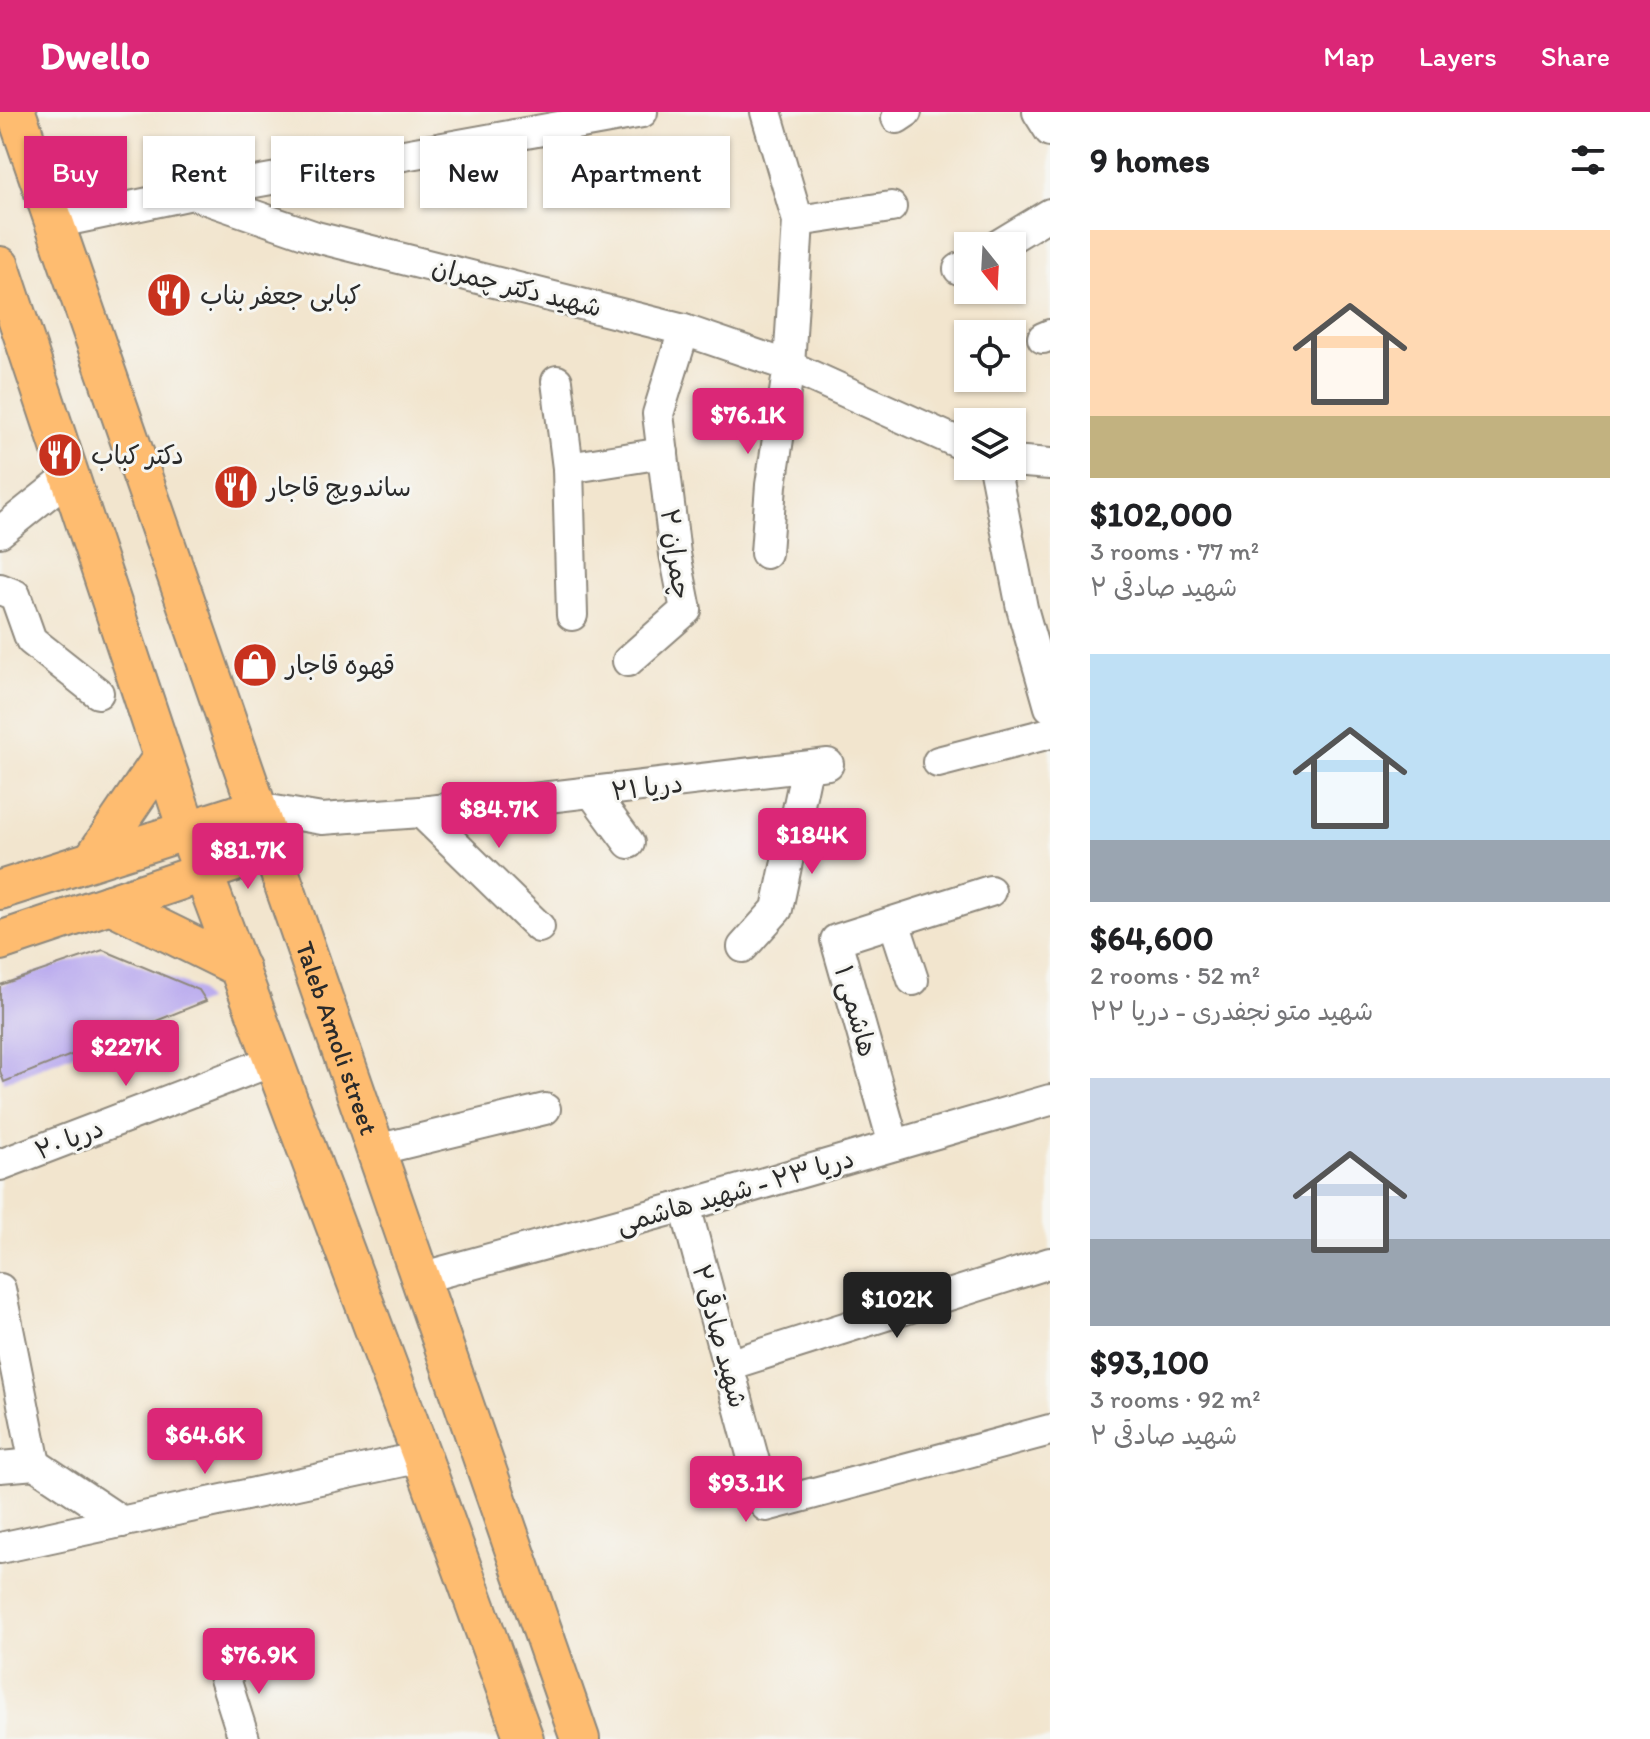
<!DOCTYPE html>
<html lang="en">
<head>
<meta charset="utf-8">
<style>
	:root { --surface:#fff; --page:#f2f2f2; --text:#202124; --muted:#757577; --accent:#db2777 }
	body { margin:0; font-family:Itim,"Playpen Sans Arabic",sans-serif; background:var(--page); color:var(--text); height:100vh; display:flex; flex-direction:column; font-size:30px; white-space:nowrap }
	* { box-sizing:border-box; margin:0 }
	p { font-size:26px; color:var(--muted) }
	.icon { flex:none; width:44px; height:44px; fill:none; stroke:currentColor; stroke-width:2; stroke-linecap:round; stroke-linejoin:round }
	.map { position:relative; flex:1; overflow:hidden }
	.panel { display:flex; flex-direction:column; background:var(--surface); width:600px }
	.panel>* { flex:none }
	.top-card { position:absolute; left:24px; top:24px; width:760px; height:72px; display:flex; gap:16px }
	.needle { width:52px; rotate:162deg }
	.fabs { position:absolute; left:954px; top:120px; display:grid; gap:16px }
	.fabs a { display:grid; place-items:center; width:72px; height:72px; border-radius:0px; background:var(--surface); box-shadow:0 2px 6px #0004; font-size:40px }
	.price { position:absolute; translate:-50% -68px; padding:0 18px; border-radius:8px; background:var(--accent); color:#fff; font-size:26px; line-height:52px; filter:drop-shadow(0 2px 4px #0008) }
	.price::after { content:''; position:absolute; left:50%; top:48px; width:24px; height:18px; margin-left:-12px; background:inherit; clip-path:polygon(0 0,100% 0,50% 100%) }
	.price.active { background:#222; color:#fff }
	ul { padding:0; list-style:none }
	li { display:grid; align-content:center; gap:16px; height:424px; padding:0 40px }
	li span { display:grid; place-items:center; height:248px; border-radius:0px; color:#555 }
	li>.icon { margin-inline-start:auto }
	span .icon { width:144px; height:144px; fill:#fffc; stroke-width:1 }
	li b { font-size:34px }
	h2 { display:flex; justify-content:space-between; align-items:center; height:96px; padding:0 40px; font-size:34px }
	.pill { padding:0 28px; border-radius:0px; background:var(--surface); box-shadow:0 2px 6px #0004; font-size:28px; line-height:72px }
	.pill.active { background:var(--accent); color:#fff }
	header { display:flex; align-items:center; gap:48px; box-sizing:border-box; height:112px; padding:0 40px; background:var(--accent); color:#fff }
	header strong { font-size:38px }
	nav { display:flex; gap:44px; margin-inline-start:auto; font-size:28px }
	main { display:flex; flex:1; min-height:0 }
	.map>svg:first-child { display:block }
	.building { fill:#b7a7ee }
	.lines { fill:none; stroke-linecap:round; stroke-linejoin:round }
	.minor-casing { stroke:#8e887c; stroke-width:34 }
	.major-casing { stroke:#8e887c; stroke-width:42 }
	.minor { stroke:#fff; stroke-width:30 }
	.major { stroke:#febc70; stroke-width:38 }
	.labels { text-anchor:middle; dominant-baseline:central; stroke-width:6; stroke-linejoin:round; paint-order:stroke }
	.street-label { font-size:26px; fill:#2b2b2b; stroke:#f6f6f2 }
	.poi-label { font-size:26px; fill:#2b2b2b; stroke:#f6f6f2; text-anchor:start }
</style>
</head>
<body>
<header>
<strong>Dwello</strong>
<nav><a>Map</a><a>Layers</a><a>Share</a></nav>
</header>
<main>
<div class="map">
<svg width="1050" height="1627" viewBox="0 0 1050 1627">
	<rect width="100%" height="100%" fill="#f6f6f2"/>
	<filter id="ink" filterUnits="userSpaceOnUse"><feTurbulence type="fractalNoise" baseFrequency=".0125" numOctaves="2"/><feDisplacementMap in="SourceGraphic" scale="16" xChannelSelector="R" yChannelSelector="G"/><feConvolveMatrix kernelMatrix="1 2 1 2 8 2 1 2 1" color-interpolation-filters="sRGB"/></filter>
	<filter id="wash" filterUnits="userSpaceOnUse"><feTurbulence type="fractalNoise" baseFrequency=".006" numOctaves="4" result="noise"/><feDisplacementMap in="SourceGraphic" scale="32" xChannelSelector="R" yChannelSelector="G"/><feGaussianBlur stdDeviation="1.8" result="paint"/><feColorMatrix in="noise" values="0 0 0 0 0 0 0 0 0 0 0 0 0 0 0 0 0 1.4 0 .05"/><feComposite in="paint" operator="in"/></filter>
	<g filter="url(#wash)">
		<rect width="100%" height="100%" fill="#f2e5ce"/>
		<g id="blocks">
			<!-- building -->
			<polygon class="building" points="103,838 199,878 206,889 4,970 0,959 0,873"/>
		</g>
	</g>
	<g filter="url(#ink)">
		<use href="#blocks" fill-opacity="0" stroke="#8e887c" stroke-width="2"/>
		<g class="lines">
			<!-- minor casing -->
			<g class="minor-casing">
				<g id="minor">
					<polyline points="766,0 798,109 789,254 771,373 766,441"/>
					<polyline points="1038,0 1050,19"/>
					<polyline points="897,6 906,0"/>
					<polyline points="194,81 642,0"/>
					<polyline points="798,109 891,95"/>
					<polyline points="54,111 192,82 316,125 684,218 789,254 968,335"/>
					<polyline points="997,134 1050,102"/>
					<polyline points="959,157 968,152"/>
					<polyline points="1043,226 1050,223"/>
					<polyline points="557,269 568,356 572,503"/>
					<polyline points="1012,349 1050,352"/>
					<polyline points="994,354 1022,496 1050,595"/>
					<polyline points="568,356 663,341"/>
					<polyline points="0,420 70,364"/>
					<polyline points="0,477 15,483 31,528 98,581"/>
					<polyline points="628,549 686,498 675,442 658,302 684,218"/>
					<polyline points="938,650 1050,621"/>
					<polyline points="593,682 629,731"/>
					<polyline points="257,696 322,707 421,700 828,652"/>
					<polyline points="421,700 539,815"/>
					<polyline points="894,810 913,868"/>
					<polyline points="743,835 777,797 807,655"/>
					<polyline points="894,1033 836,828 990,779"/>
					<polyline points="376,1038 545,997"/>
					<polyline points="0,1053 272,949"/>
					<polyline points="685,1094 766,1394 1050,1318"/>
					<polyline points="420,1166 685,1094 1050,988"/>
					<polyline points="0,1177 35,1352"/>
					<polyline points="728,1253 1050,1151"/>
					<polyline points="0,1355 35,1352 122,1410"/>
					<polyline points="0,1436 422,1345"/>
					<polyline points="222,1557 244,1627"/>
				</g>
			</g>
			<!-- major casing -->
			<g class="major-casing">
				<g id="major">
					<path id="s1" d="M16 0 580 1627"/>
					<polyline points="0,154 188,720 422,1345 524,1627"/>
					<polyline points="94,746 162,646"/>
					<polyline points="0,778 257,696"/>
					<polyline points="110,792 240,856"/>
					<polyline points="0,829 271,738"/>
				</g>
			</g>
			<!-- minor -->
			<use href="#minor" class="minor"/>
			<!-- major -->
			<use href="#major" class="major"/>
		</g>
	</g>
	<!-- icons -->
	<defs>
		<g id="restaurant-disc" transform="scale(2.3)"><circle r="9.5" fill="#c8321e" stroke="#f6f6f2"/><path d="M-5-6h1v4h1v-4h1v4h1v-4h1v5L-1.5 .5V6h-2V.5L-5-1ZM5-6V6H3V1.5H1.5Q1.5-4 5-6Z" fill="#fff"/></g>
		<g id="shop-disc" transform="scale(2.3)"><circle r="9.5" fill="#c8321e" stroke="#f6f6f2"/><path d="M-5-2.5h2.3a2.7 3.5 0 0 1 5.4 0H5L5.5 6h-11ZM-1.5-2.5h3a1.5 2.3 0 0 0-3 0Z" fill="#fff"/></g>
	</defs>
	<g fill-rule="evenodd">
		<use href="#restaurant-disc" x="169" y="183"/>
		<use href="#restaurant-disc" x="60" y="343"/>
		<use href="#restaurant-disc" x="236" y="375"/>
		<use href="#shop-disc" x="255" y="553"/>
	</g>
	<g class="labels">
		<!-- street labels -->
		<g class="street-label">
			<text transform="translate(517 175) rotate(14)">شهید دکتر چمران</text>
			<text transform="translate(676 442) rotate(82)">چمران ۲</text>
			<text transform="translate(647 675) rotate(-7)">دریا ۲۱</text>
			<text transform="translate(856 899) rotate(74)">هاشمی ۱</text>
			<text stroke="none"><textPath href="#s1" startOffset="980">Taleb Amoli street</textPath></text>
			<text transform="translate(69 1027) rotate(-21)">دریا ۲۰</text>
			<text transform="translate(735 1079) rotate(-16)">دریا ۲۳ - شهید هاشمی</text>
			<text transform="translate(720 1224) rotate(75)">شهید صادقی ۲</text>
		</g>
		<!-- poi labels -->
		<g class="poi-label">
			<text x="200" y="183">کبابی جعفر بناب</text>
			<text x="91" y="343">دكتر كباب</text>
			<text x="267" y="375">ساندویچ قاجار</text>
			<text x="286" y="553">قهوه قاجار</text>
		</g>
	</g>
</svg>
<div class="fabs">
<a><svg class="needle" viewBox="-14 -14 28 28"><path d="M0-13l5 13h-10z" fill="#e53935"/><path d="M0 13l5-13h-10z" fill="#757577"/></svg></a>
<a><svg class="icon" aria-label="locate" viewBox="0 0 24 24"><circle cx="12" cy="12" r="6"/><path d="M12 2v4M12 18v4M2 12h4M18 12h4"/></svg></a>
<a><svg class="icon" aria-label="layers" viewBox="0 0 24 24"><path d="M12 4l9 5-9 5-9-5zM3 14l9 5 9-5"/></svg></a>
</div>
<b class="price" style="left:748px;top:344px">$76.1K</b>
<b class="price" style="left:499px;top:738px">$84.7K</b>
<b class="price" style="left:812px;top:764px">$184K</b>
<b class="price" style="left:248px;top:779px">$81.7K</b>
<b class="price" style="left:126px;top:976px">$227K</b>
<b class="price active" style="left:897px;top:1228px">$102K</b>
<b class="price" style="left:205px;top:1364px">$64.6K</b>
<b class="price" style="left:746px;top:1412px">$93.1K</b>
<b class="price" style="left:259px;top:1584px">$76.9K</b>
<div class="top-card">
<a class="pill active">Buy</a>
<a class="pill">Rent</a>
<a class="pill">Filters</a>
<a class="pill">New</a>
<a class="pill">Apartment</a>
</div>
</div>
<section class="panel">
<h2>9 homes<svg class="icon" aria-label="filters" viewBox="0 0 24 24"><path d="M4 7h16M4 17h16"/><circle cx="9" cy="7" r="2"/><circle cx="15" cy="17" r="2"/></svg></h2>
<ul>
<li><span style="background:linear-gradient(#ffd9b3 75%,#c2b280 0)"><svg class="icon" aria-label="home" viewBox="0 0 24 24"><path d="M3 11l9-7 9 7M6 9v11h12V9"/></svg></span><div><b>$102,000</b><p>3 rooms · 77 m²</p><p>شهید صادقی ۲</p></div></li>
<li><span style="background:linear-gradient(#bfe0f5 75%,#9aa5b1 0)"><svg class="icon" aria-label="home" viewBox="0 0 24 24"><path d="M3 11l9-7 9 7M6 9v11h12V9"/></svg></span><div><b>$64,600</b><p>2 rooms · 52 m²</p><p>شهید متو نجفدری - دریا ۲۲</p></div></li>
<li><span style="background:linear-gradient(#c9d6e8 65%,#9aa5b1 0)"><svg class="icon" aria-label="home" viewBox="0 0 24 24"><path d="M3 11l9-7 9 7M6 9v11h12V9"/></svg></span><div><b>$93,100</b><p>3 rooms · 92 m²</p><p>شهید صادقی ۲</p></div></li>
</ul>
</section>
</main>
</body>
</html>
